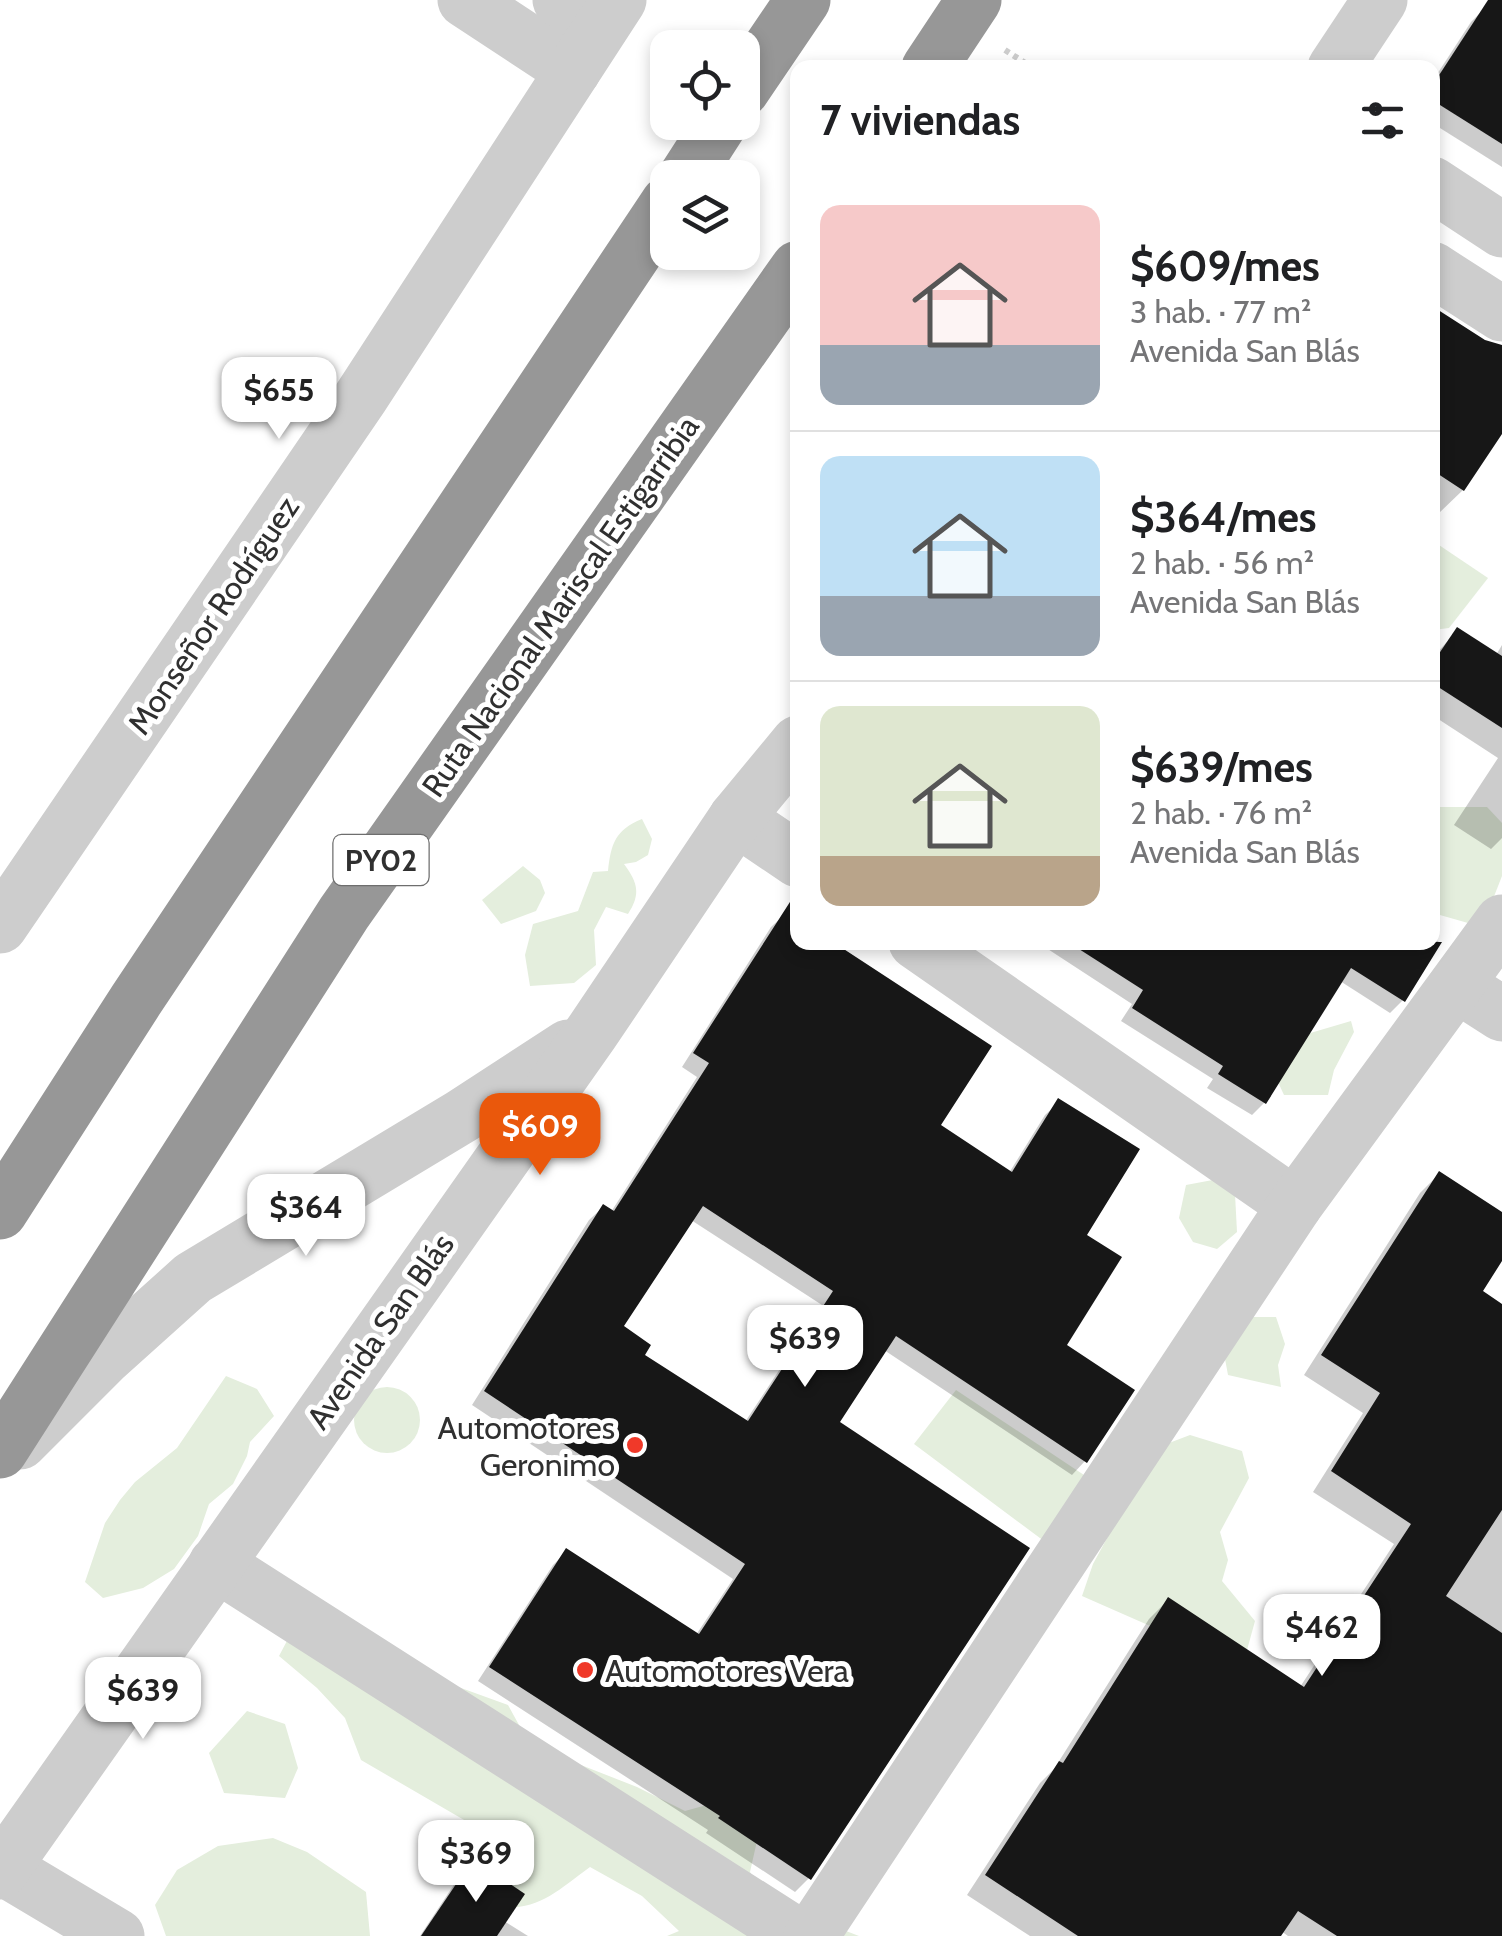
<!DOCTYPE html>
<html lang="es">
<head>
<meta charset="utf-8">
<style>
	:root { --surface:#fff; --page:#f6f6f6; --text:#202124; --muted:#757577; --line:#e0e0e0; --accent:#ea580c }
	body { margin:0; font-family:Cabin,sans-serif; background:var(--page); color:var(--text); height:100vh; display:flex; flex-direction:column; font-size:38px; white-space:nowrap }
	* { box-sizing:border-box; margin:0 }
	p { font-size:32px; color:var(--muted) }
	.icon { flex:none; width:55px; height:55px; fill:none; stroke:currentColor; stroke-width:2; stroke-linecap:round; stroke-linejoin:round }
	.map { position:relative; flex:1; overflow:hidden }
	.sheet { position:absolute; left:790px; top:60px; width:650px; height:890px; display:flex; flex-direction:column; background:var(--surface); border-radius:20px; box-shadow:0 5px 15px #0003 }
	.sheet>* { flex:none }
	.fabs { position:absolute; left:650px; top:30px; display:grid; gap:20px }
	.fabs a { display:grid; place-items:center; width:110px; height:110px; border-radius:20px; background:var(--surface); box-shadow:0 5px 15px #0003; font-size:50px }
	.price { position:absolute; translate:-50% -85px; padding:0 22px; border-radius:20px; background:#fff; color:#222; font-size:32px; line-height:65px; filter:drop-shadow(0 2px 5px #0008) }
	.price::after { content:''; position:absolute; left:50%; top:60px; width:30px; height:22px; margin-left:-15px; background:inherit; clip-path:polygon(0 0,100% 0,50% 100%) }
	.price.selected { background:var(--accent); color:#fff }
	ul { padding:0; list-style:none }
	li { display:flex; align-items:center; gap:30px; height:250px; padding:0 30px }
	li+li { border-top:2px solid var(--line) }
	li span { display:grid; place-items:center; flex:none; width:280px; height:200px; border-radius:20px; color:#555 }
	li>.icon { margin-inline-start:auto }
	span .icon { width:120px; height:120px; fill:#fffc; stroke-width:1 }
	li b { font-size:42px }
	h2 { display:flex; justify-content:space-between; align-items:center; height:120px; padding:0 30px; font-size:42px }
	.map>svg:first-child { display:block }
	.green { fill:#e4eedd }
	.shadow { fill:#0003; fill-rule:evenodd }
	.building { fill:#171717; fill-rule:evenodd }
	.lines { fill:none; stroke-linecap:round; stroke-linejoin:round }
	.path { stroke:#cdcdcd; stroke-width:6; stroke-dasharray:5 5; stroke-linecap:butt }
	.minor { stroke:#cdcdcd; stroke-width:55 }
	.highway { stroke:#979797; stroke-width:55 }
	.poi-dot { fill:#f03929; stroke:#fff; stroke-width:4 }
	.labels { text-anchor:middle; dominant-baseline:central; stroke-width:10; stroke-linejoin:round; paint-order:stroke }
	.shield { fill:#fff; stroke:#6e6e6e; stroke-width:2.5 }
	.shield-label { font-size:30px; font-weight:bold; fill:#303030 }
	.street-label { font-size:32px; fill:#303030; stroke:#fff }
	.poi-label { font-size:32px; fill:#303030; stroke:#fff; text-anchor:end }
</style>
</head>
<body>
<div class="map">
<svg width="1502" height="1936" viewBox="0 0 1502 1936">
	<rect width="100%" height="100%" fill="#fff"/>
	<!-- green -->
	<g class="green">
		<polygon points="1433,541 1488,578 1449,628 1433,630"/>
		<polygon points="1439,807 1487,807 1502,823 1502,876 1482,927 1433,913 1433,810"/>
		<path d="M642 819 652 839 648 855 636 862 624 864C638 883 641 894 628 914L606 907 594 930 596 965 574 983 530 986 525 955 533 924 578 911 593 872 608 871C611 844 615 830 642 819Z"/>
		<polygon points="523,866 540,880 545,893 536,911 501,924 482,900"/>
		<polygon points="1351,1021 1354,1032 1334,1070 1328,1095 1284,1095 1271,1067 1307,1034"/>
		<polygon points="1218,1179 1235,1194 1237,1232 1217,1249 1193,1242 1179,1218 1186,1185"/>
		<polygon points="1247,1317 1276,1317 1285,1344 1278,1365 1281,1387 1228,1375 1223,1348"/>
		<polygon points="226,1376 257,1389 274,1416 250,1442 247,1456 233,1484 209,1504 198,1536 174,1569 143,1588 103,1598 85,1582 105,1523 120,1500 135,1482 177,1448"/>
		<circle cx="387" cy="1420" r="33"/>
		<polygon points="956,1390 1102,1487 1060,1553 914,1444"/>
		<polygon points="1190,1435 1242,1451 1249,1478 1220,1532 1228,1560 1222,1581 1255,1621 1244,1661 1198,1647 1082,1596 1093,1564 1156,1448"/>
		<path d="M307 1603 417 1672 508 1705 530 1745 637 1787 685 1811 721 1801 759 1832 750 1872 766 1900 859 1936H667L679 1931 642 1896 590 1867C552 1895 534 1915 484 1905L500 1847 471 1824 361 1760 345 1718 317 1688 279 1656Z"/>
		<polygon points="247,1711 285,1724 298,1768 285,1798 224,1793 209,1753"/>
		<polygon points="273,1838 307,1852 366,1892 370,1936 166,1936 155,1905 177,1870 218,1846"/>
	</g>
	<!-- shadow -->
	<g class="shadow">
		<polygon points="1485,8 1502,19 1502,167 1432,123 1432,82 1471,22"/>
		<polygon points="1432,309 1484,343 1502,347 1502,429 1463,490 1438,514 1432,510"/>
		<polygon points="1458,630 1496,655 1502,645 1502,838 1491,849 1454,825 1498,758 1432,715 1432,658"/>
		<path d="M785 914 798 942 938 1126 1009 1173 1045 1115 1059 1102 1083 1235 1064 1346 1085 1461 1072 1475 884 1350 837 1423 809 1878 795 1892 706 1833 708 1830 478 1681 553 1565 567 1551 696 1635 733 1579 472 1405 589 1220 603 1207 611 1212 697 1077 682 1067 771 927ZM691 1220 822 1305 745 1422 642 1355 620 1327Z"/>
		<polygon points="1432,937 1439,942 1403,1000 1390,1013 1340,981 1264,1103 1252,1115 1207,1088 1213,1079 1121,1021 1132,1004 1037,942 1432,942"/>
		<polygon points="1439,1174 1502,1215 1502,1256 1479,1292 1502,1307 1502,1936 1288,1936 1281,1931 1278,1936 1030,1936 967,1895 1040,1783 1054,1769 1149,1619 1168,1600 1300,1687 1394,1544 1313,1492 1363,1413 1304,1375 1420,1193"/>
		<polygon points="473,1862 504,1921 528,1936 420,1936 461,1874"/>
	</g>
	<!-- building -->
	<g class="building">
		<polygon points="1488,0 1502,0 1502,144 1432,100 1432,86"/>
		<polygon points="1432,306 1485,340 1502,345 1502,434 1464,491 1432,470"/>
		<polygon points="1457,627 1502,656 1502,728 1432,683 1432,664"/>
		<path d="M797 891 798 942H833L992 1046 941 1125 1012 1172 1058 1098 1140 1149 1087 1235 1122 1257 1067 1345 1135 1390 1087 1463 896 1336 840 1422 1030 1548 811 1880 718 1818 720 1816 489 1667 566 1548 699 1634 745 1564 484 1391 603 1204 614 1211 709 1063 693 1053ZM703 1206 833 1291 748 1421 645 1355 651 1345 624 1326Z"/>
		<polygon points="1068,942 1442,942 1405,1002 1351,968 1266,1104 1218,1074 1223,1066 1132,1008 1143,990"/>
		<polygon points="1439,1171 1502,1212 1502,1261 1483,1291 1502,1304 1502,1510 1446,1596 1502,1633 1502,1936 1337,1936 1298,1911 1281,1936 1078,1936 985,1875 1059,1761 1063,1763 1168,1597 1304,1687 1411,1524 1331,1471 1380,1393 1321,1355"/>
		<polygon points="473,1859 525,1894 497,1936 421,1936"/>
	</g>
	<g class="lines">
		<!-- path -->
		<polyline class="path" points="1005,50 1033,68"/>
		<!-- minor -->
		<g class="minor">
			<polyline points="465,0 573,71"/>
			<polyline points="560,0 601,27"/>
			<polyline points="1335,68 1380,0"/>
			<polyline points="1432,184 1502,230"/>
			<polyline points="1432,269 1502,314"/>
			<polyline points="736,818 798,860"/>
			<polyline points="0,926 361,397 619,0"/>
			<polyline points="916,942 1295,1205"/>
			<polyline points="1457,985 1502,1014"/>
			<polyline points="20,1442 104,1358 193,1278 462,1116 568,1047"/>
			<polyline points="216,1564 798,1936"/>
			<polyline points="3,1868 117,1936"/>
			<polyline points="0,1872 592,1032 736,818 798,743"/>
			<polyline points="811,1936 1295,1205 1502,922"/>
		</g>
		<!-- highway -->
		<g class="highway">
			<polyline points="929,68 974,0"/>
			<polyline points="742,90 803,0"/>
			<polyline points="685,178 721,122"/>
			<polyline points="0,1212 136,1000 668,203"/>
			<polyline points="0,1451 344,913 798,268"/>
		</g>
	</g>
	<!-- markers -->
	<g class="poi-dot">
		<circle cx="635" cy="1445" r="10"/>
		<circle cx="585" cy="1670" r="10"/>
	</g>
	<g class="labels">
		<!-- shield labels -->
		<rect class="shield" x="333.5" y="835" width="95" height="50" rx="8"/>
		<g class="shield-label">
			<text x="381" y="860">PY02</text>
		</g>
		<!-- street labels -->
		<g class="street-label">
			<text transform="translate(560 606) rotate(-55)">Ruta Nacional Mariscal Estigarribia</text>
			<text transform="translate(213 615) rotate(-56)">Monseñor Rodríguez</text>
			<text transform="translate(380 1331) rotate(-55)">Avenida San Blás</text>
		</g>
		<!-- poi labels -->
		<g class="poi-label">
			<text x="615" y="1427">Automotores<tspan x="615" dy="37">Geronimo</tspan></text>
			<text x="605" y="1670" text-anchor="start">Automotores Vera</text>
		</g>
	</g>
</svg>
<div class="fabs">
<a><svg class="icon" aria-label="locate" viewBox="0 0 24 24"><circle cx="12" cy="12" r="6"/><path d="M12 2v4M12 18v4M2 12h4M18 12h4"/></svg></a>
<a><svg class="icon" aria-label="layers" viewBox="0 0 24 24"><path d="M12 4l9 5-9 5-9-5zM3 14l9 5 9-5"/></svg></a>
</div>
<b class="price" style="left:279px;top:442px">$655</b>
<b class="price selected" style="left:540px;top:1178px">$609</b>
<b class="price" style="left:306px;top:1259px">$364</b>
<b class="price" style="left:805px;top:1390px">$639</b>
<b class="price" style="left:1322px;top:1679px">$462</b>
<b class="price" style="left:143px;top:1742px">$639</b>
<b class="price" style="left:476px;top:1905px">$369</b>
<section class="sheet">
<h2>7 viviendas<svg class="icon" aria-label="filters" viewBox="0 0 24 24"><path d="M4 7h16M4 17h16"/><circle cx="9" cy="7" r="2"/><circle cx="15" cy="17" r="2"/></svg></h2>
<ul>
<li><span style="background:linear-gradient(#f6c9c9 70%,#9aa5b1 0)"><svg class="icon" aria-label="home" viewBox="0 0 24 24"><path d="M3 11l9-7 9 7M6 9v11h12V9"/></svg></span><div><b>$609/mes</b><p>3 hab. · 77 m²</p><p>Avenida San Blás</p></div></li>
<li><span style="background:linear-gradient(#bfe0f5 70%,#9aa5b1 0)"><svg class="icon" aria-label="home" viewBox="0 0 24 24"><path d="M3 11l9-7 9 7M6 9v11h12V9"/></svg></span><div><b>$364/mes</b><p>2 hab. · 56 m²</p><p>Avenida San Blás</p></div></li>
<li><span style="background:linear-gradient(#dfe7d0 75%,#b9a48a 0)"><svg class="icon" aria-label="home" viewBox="0 0 24 24"><path d="M3 11l9-7 9 7M6 9v11h12V9"/></svg></span><div><b>$639/mes</b><p>2 hab. · 76 m²</p><p>Avenida San Blás</p></div></li>
</ul>
</section>
</div>
</body>
</html>
